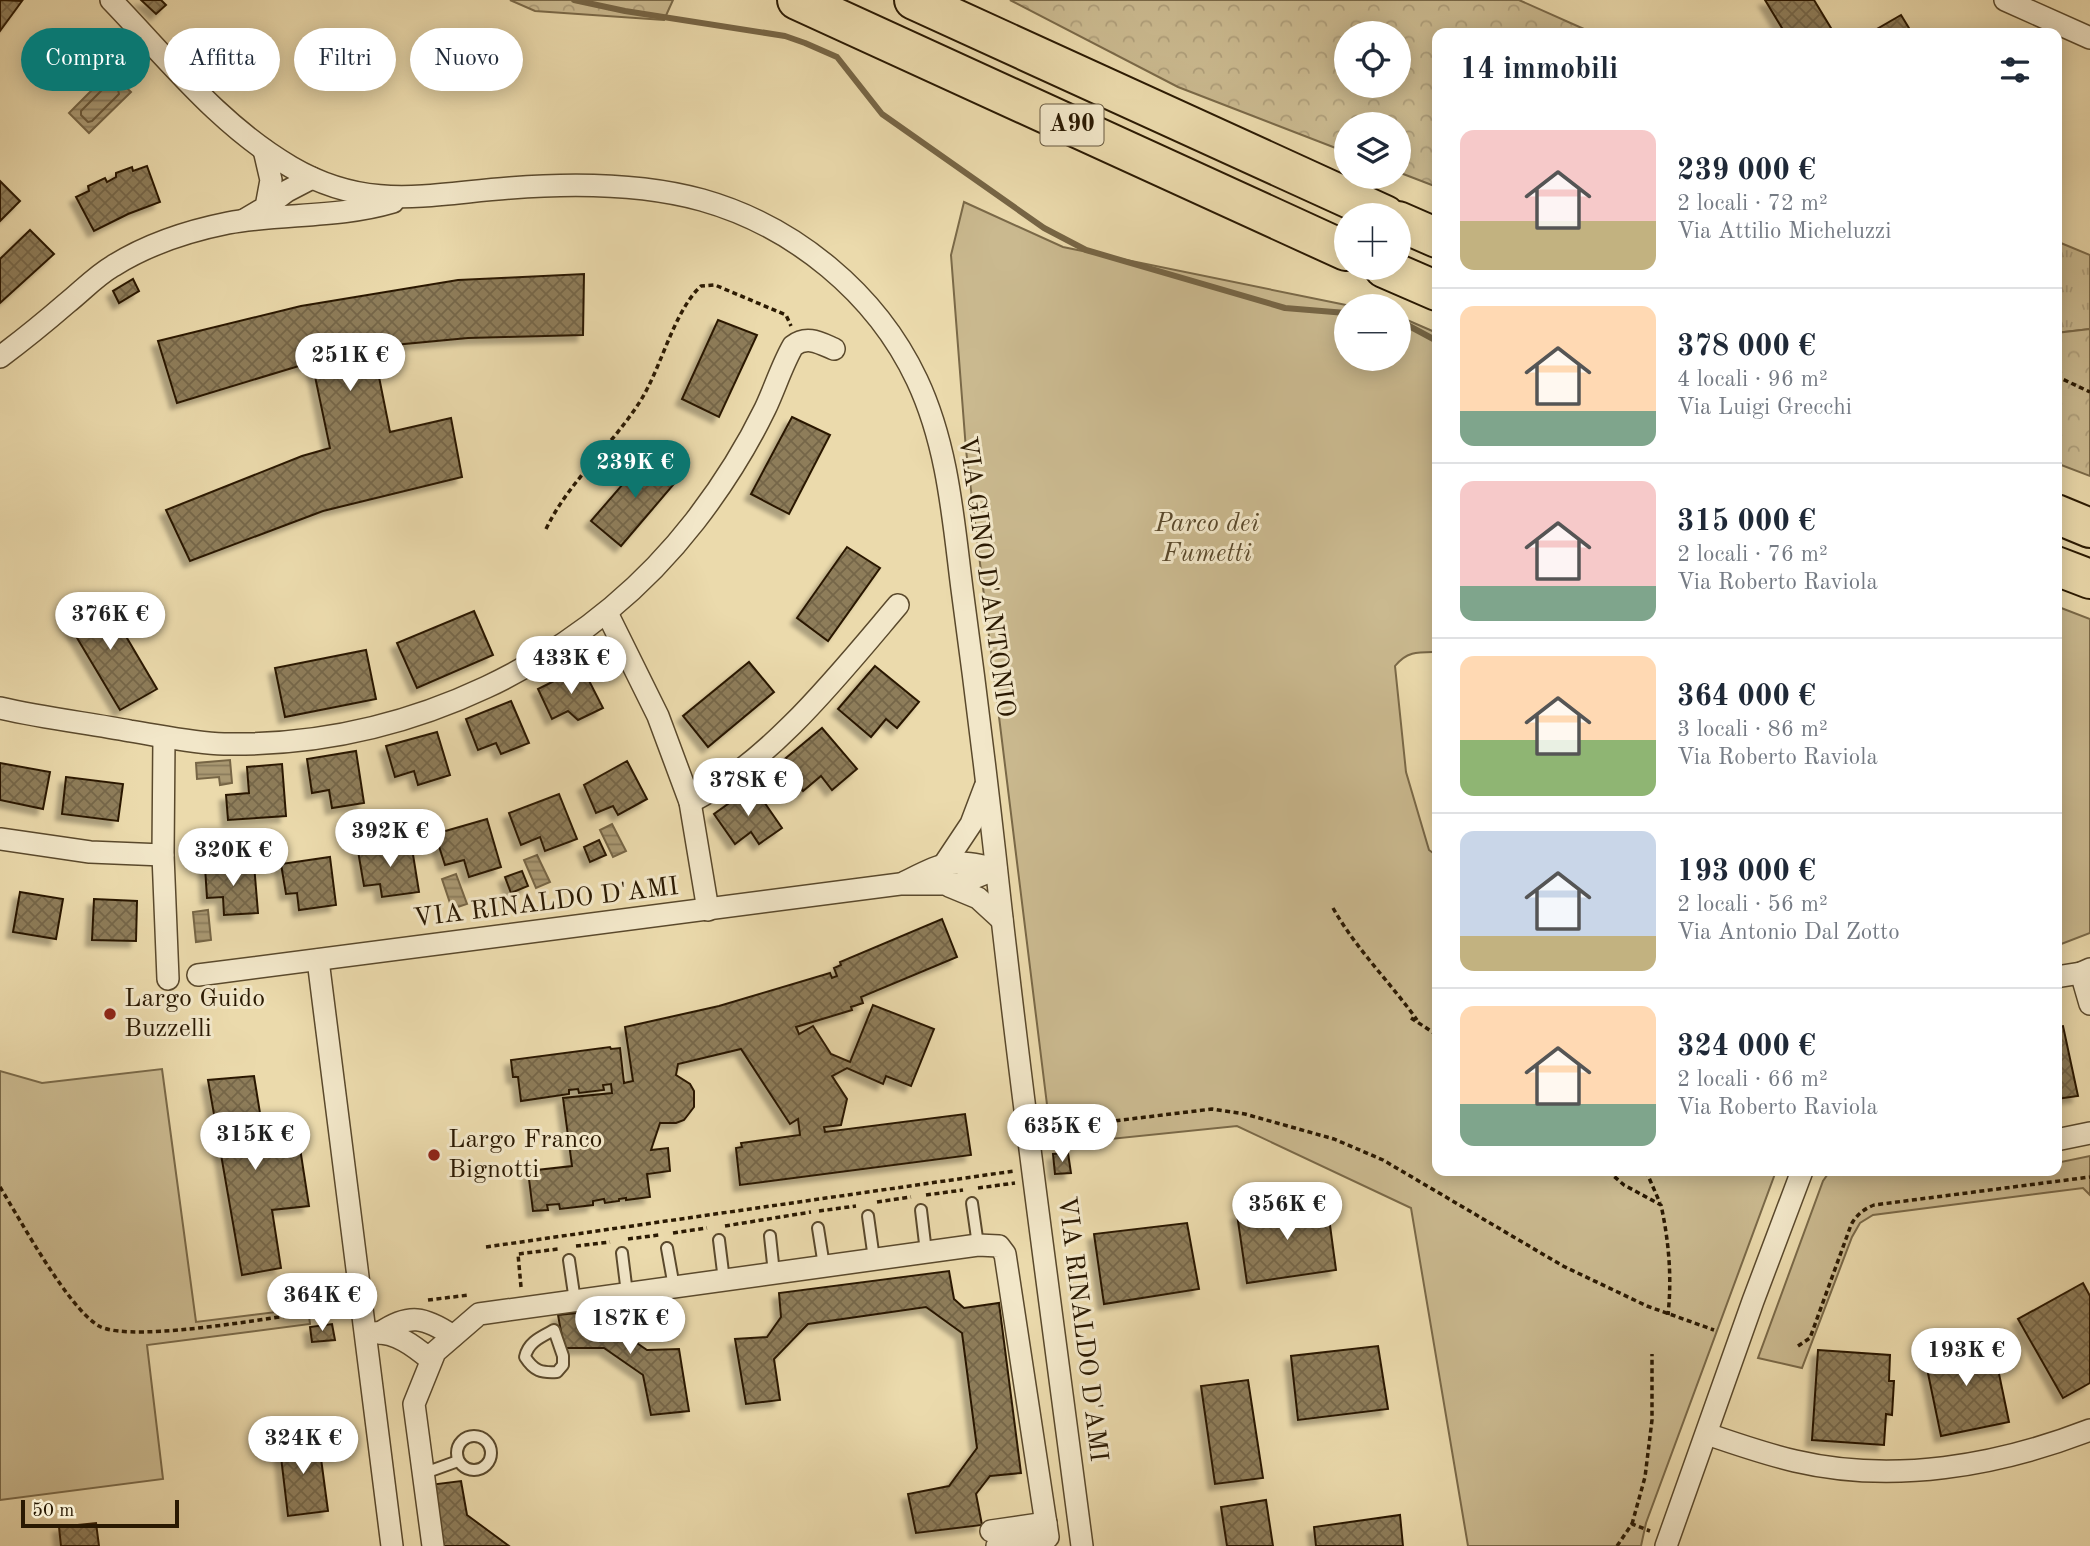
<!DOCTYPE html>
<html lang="it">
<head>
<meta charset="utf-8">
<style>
	:root { --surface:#fff; --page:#f2f2f3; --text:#1f2937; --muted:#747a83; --line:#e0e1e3; --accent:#0f766e }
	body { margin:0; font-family:"Old Standard TT",serif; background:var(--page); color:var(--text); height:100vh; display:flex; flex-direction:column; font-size:26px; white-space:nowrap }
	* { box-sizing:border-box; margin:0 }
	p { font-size:23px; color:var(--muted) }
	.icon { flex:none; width:38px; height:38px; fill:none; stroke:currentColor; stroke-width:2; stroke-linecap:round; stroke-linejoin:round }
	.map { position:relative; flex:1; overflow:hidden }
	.details { position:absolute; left:1432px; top:28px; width:630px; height:1148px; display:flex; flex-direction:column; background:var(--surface); border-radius:14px; box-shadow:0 4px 18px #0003 }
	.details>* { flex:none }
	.guide { position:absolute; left:21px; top:28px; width:665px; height:63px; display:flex; gap:14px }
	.tools { position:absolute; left:1334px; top:21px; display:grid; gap:14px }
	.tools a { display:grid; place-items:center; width:77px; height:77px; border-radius:50%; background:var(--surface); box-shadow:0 4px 18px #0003; font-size:35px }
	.scale { position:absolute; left:21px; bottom:18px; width:158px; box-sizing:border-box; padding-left:7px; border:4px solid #2a1902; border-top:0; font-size:19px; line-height:24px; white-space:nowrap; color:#2a1902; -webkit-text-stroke:5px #f2e7c9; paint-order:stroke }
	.price { position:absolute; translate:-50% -60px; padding:0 16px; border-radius:24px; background:#fff; color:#222; font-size:23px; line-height:46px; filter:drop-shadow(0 2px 4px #0008) }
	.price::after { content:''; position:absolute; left:50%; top:42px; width:21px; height:16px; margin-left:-10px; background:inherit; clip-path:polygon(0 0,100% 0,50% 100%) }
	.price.on { background:var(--accent); color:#fff }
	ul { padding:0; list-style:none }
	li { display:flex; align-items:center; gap:21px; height:175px; padding:0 28px }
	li+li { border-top:2px solid var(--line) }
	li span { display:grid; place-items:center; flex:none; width:196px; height:140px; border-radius:14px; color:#555 }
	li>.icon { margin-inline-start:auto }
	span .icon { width:84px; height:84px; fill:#fffc; stroke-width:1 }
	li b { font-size:30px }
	h2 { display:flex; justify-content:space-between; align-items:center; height:84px; padding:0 28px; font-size:30px }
	.chip { padding:0 24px; border-radius:32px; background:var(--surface); box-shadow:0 4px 18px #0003; font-size:24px; line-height:63px }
	.chip.on { background:var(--accent); color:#fff }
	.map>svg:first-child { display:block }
	.grass { fill:url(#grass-tufts); stroke:#7a6948; stroke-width:2 }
	.forest { fill:url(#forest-crowns); stroke:#7a6948; stroke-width:2; fill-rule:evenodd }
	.park { fill:#cab98f; stroke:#7a6948; stroke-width:2 }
	.water { fill:url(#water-rules); stroke:#766545; stroke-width:2 }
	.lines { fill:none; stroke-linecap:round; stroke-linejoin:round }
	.shore { stroke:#6a583a; stroke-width:2 }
	.stream { stroke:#766545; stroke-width:6 }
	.building { fill:url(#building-cross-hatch); stroke:#2a1902; stroke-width:2; filter:url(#shadow) }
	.lane-casing { stroke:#5a492c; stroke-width:14 }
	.street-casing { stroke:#5a492c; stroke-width:24 }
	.highway-casing { stroke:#2a1902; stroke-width:42 }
	.path { stroke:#2a1902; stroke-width:3.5; stroke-dasharray:5 3.5; stroke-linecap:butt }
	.lane { stroke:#f2e7c9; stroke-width:10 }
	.street { stroke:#f2e7c9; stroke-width:21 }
	.highway { stroke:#ebdaac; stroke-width:38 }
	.poi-dot { fill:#8f2418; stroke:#f2e7c9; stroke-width:2.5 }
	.labels { text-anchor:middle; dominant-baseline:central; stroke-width:6; stroke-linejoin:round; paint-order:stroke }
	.shield { fill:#f2e7c9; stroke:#66573e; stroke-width:2 }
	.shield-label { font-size:24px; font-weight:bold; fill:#2a1902 }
	.park-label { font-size:26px; font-style:italic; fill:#5a492c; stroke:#f2e7c9 }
	.street-label { font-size:26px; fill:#2a1902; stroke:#f2e7c9 }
	.poi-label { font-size:26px; fill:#2a1902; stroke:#f2e7c9; text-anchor:start }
</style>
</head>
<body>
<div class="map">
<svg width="2090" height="1546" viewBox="0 0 2090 1546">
	<defs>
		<pattern id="grass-tufts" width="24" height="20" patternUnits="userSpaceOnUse" patternTransform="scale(1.75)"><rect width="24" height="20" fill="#cab98f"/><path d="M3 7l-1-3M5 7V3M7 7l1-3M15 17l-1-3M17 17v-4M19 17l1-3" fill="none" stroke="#ae9e7a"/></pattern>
		<pattern id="forest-crowns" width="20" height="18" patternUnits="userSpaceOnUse" patternTransform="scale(1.75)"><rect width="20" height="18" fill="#cab98f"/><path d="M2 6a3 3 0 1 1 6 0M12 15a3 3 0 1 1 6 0" fill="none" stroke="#ae9e7a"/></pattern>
		<pattern id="water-rules" width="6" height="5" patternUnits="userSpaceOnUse" patternTransform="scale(1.75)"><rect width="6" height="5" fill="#a99872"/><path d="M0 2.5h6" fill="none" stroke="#8a7b5b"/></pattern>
		<pattern id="building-cross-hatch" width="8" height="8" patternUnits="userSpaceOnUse" patternTransform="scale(1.75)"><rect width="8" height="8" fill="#8e7d5a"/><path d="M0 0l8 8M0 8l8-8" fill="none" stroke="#746648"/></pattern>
		<filter id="shadow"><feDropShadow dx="-6" dy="6" stdDeviation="2" flood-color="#0004"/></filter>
	</defs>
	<rect width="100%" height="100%" fill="#ebdaac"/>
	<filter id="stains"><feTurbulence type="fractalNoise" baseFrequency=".00286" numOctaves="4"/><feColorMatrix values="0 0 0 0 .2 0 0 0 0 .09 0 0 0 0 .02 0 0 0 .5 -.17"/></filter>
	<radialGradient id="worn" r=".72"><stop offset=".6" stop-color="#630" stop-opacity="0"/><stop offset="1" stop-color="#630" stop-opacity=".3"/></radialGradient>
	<!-- grass -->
	<polygon class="grass" points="2056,241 2090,255 2090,329 2056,333"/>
	<!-- forest -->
	<g class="forest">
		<polygon points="510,0 673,0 664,20 535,11"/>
		<path d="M1010 0H1519L1593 33H1437V187L1398 172V124H1346V152L1178 87ZM1346 33H1398V86H1346Z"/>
		<polygon points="2090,329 2090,476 2056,463 2056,333"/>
	</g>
	<!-- park -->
	<g class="park">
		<path d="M964 202 1063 247 1351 306H1346V359H1398V316L1437 333V652C1418 652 1407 651 1395 666L1406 772 1429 850 1437 856V1171H1776L1646 1523 1641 1546H1468L1411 1208 1237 1126 1052 1145 966 450 951 255Z"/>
		<polygon points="2056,606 2090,619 2090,933 2056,946"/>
		<polygon points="162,1069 196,1322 308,1308 310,1324 147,1345 163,1479 0,1500 0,1071 42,1083"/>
		<polygon points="2090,1156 2090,1195 2083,1188 1873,1215 1860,1223 1852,1237 1802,1368 1758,1358 1823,1181 1830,1171 2056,1171 2056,1163"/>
	</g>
	<!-- water -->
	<g class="water">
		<polygon points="110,72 131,92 89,133 69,113"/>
		<polygon points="230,760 232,783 220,785 219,777 197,779 196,763"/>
		<polygon points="612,824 626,851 613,857 600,830"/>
		<polygon points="537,855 550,882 536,888 524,860"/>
		<polygon points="456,874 467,904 452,909 442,879"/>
		<polygon points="208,910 211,940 196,942 193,912"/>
	</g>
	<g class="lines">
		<!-- shore -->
		<polygon class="shore" points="109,83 118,90 119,94 92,121 88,122 81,115 81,111"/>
		<!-- stream -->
		<g class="stream">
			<polyline points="574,0 625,11 785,36 805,43 837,57 882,114 1044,228 1086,250 1285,308 1346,313"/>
			<polyline points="1398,320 1437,341"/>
		</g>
	</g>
	<!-- building -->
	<g class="building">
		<polygon points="0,0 22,1 0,31"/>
		<polygon points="141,0 161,0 166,5 156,14"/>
		<polygon points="1765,0 1814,0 1834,33 1785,33"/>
		<polygon points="1901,15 1912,33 1870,33"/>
		<polygon points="147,166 160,202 128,214 94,231 76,197 89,191 88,186 105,178 107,182 116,177 116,173 132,167 133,171"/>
		<polygon points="0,181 20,201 0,221"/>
		<polygon points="30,230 54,254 0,303 0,259"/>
		<polygon points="584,274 583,335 468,338 373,347 390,432 451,418 462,477 323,511 190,561 166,510 302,456 330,448 312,362 177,403 158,341 301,306 458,280"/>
		<polygon points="133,279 139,291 119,303 113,291"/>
		<polygon points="718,320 757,335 719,417 682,399"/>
		<polygon points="792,417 830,435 789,514 751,494"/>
		<polygon points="648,455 679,478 621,546 591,521"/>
		<polygon points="847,547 880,568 828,641 797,618"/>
		<polygon points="101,594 157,689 120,710 64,616"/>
		<polygon points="474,611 493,655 417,688 397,643"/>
		<polygon points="366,650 376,699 285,717 275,668"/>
		<polygon points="749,662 774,692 708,747 683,716"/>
		<polygon points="875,666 919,702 897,728 886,719 871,737 838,709"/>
		<polygon points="582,667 603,708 578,720 568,711 552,719 538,689"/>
		<polygon points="511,701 529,743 501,754 496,743 478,750 466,719"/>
		<polygon points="822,728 857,769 832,790 821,776 803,791 780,763"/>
		<polygon points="437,732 450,775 418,785 414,771 395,777 386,746"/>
		<polygon points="356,751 364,803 332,808 329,790 312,793 307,759"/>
		<polygon points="627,761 647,799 618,815 613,806 596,813 584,785"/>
		<polygon points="0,763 50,772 43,809 0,800"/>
		<polygon points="282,764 286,816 228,820 226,795 249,793 247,767"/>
		<polygon points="66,777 123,784 118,821 62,814"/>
		<polygon points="753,786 782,828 759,844 751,832 735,844 714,814"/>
		<polygon points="559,794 577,839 545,851 540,837 521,845 509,813"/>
		<polygon points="487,819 501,867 469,877 464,860 445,865 435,834"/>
		<polygon points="599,840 606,855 590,862 584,847"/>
		<polygon points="411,842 419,892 382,897 380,884 364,886 358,851"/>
		<polygon points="330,857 336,905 299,910 297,893 286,894 281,864"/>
		<polygon points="254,864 258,913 224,915 223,897 207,898 205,867"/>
		<polygon points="522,871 528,886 511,893 505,877"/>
		<polygon points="20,892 63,899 56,939 13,932"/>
		<polygon points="94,899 137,901 136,941 92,940"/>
		<polygon points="942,919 957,957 861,997 863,1003 851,1007 852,1010 796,1027 799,1034 813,1026 831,1054 850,1062 873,1005 934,1029 911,1086 886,1076 883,1084 847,1068 832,1076 847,1099 841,1125 824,1127 825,1132 965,1114 971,1155 740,1185 736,1148 742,1147 741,1143 800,1135 798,1119 790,1124 741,1049 678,1064 676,1075 690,1084 694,1091 694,1107 684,1120 676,1123 660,1123 651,1150 668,1148 670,1171 647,1174 650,1197 626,1200 626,1198 619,1199 619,1201 605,1203 604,1199 593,1201 593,1205 560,1209 559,1204 547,1205 548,1210 533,1211 528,1171 572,1166 563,1098 612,1093 611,1084 603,1085 604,1090 579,1093 578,1089 569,1090 569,1094 521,1101 518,1077 513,1077 511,1060 610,1047 611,1049 620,1048 624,1083 633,1081 625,1027 719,1006 830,973 832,978 837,976 834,968 841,965 840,962"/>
		<polygon points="2063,1026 2078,1096 2056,1099 2056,1027"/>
		<polygon points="254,1076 264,1138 298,1135 309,1206 272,1210 281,1268 242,1275 208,1080"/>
		<polygon points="1068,1153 1071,1173 1055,1174 1053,1154"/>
		<polygon points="1327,1203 1336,1270 1247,1283 1237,1214"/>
		<polygon points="1187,1223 1199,1289 1104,1304 1094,1234"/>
		<polygon points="949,1271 954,1299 964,1308 999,1303 1021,1473 990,1476 976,1494 982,1525 916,1533 908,1494 949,1486 977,1448 962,1333 926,1307 808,1324 774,1359 780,1400 746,1404 735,1339 767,1337 781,1317 779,1293"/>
		<polygon points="2083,1283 2090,1296 2090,1383 2063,1398 2018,1319"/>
		<polygon points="625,1308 631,1339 647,1350 679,1349 689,1411 651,1415 643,1375 604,1348 564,1348 558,1315"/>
		<polygon points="332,1324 335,1340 312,1342 310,1327"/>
		<polygon points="1992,1340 2009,1422 1941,1436 1924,1354"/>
		<polygon points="1378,1346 1388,1409 1298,1420 1291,1356"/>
		<polygon points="1818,1350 1890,1355 1889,1381 1894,1381 1892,1415 1886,1414 1884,1445 1812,1440"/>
		<polygon points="1248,1380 1263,1478 1215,1484 1201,1386"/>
		<polygon points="318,1436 328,1511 288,1516 279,1440"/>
		<polygon points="461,1481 467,1515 509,1546 438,1546 429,1485"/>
		<polygon points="1266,1500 1273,1546 1227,1546 1221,1507"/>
		<polygon points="1400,1515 1403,1546 1316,1546 1314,1527"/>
		<polygon points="96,1523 99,1546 61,1546 59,1527"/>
	</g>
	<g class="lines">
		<!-- lane casing -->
		<g class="lane-casing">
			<g id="lane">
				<polyline points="972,1203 978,1245"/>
				<polyline points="921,1210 926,1252"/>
				<polyline points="868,1216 874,1259"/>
				<polyline points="818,1228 824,1266"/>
				<polyline points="770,1236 774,1273"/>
				<polyline points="719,1240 724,1280"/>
				<polyline points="667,1248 674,1287"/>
				<polyline points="622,1253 627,1293"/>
				<polyline points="569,1260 575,1301"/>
				<path d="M554 1330 563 1356V1365L557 1372C541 1373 534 1371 525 1357 528 1342 541 1337 554 1330Z"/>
				<circle cx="474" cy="1453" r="17"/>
				<polyline points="422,1474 458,1461"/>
			</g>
		</g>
		<!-- street casing -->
		<g class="street-casing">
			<g id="street">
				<path d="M111 0C168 59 219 125 291 167 368 212 428 194 510 188 573 183 640 183 702 200 794 226 876 293 917 380 948 446 953 518 962 589 974 677 985 766 995 855 1020 1086 1052 1316 1082 1546"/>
				<polyline points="2005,0 2090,38"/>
				<polyline points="266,207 287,191 312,178"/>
				<polyline points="244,220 266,207 271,180 264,150"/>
				<path d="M0 357C23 340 45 322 67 303 82 291 96 276 113 266 148 244 188 231 228 223 283 213 339 218 393 202"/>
				<polyline points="607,613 658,716 690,802 708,910"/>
				<path d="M0 708C43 718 87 723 130 731 162 736 192 743 224 744 406 747 584 664 695 521 722 486 746 448 765 409 775 388 782 365 793 346 807 335 820 343 834 349"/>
				<polyline points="164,738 163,855 168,979"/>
				<path d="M690 802C769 764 842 671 898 605"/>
				<polyline points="0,839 90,852 163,855"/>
				<polyline points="945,863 971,824 985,787"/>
				<path d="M905 882C946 862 951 858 996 869"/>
				<polyline points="949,886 978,898 1002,920"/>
				<polyline points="318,960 392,1546"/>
				<polyline points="2090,969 2081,973 2090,1004"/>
				<polyline points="198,975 900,884 959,884 996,869"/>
				<polyline points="2056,977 2081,973"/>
				<polyline points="2056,1140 2090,1133"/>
				<path d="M372 1333C395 1331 414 1346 431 1360"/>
				<path d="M380 1333C409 1313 425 1317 453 1336"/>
				<path d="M1707 1434C1736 1444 1765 1454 1795 1461 1893 1484 1997 1466 2090 1430"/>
				<polyline points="991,1531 1046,1523"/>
				<polyline points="433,1546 414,1404 435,1352 479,1314 978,1245 999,1246 1005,1254 1048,1537 1045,1540 997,1546"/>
				<polyline points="1666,1546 1753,1301 1802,1171"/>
			</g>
		</g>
		<!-- highway casing -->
		<g class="highway-casing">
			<g id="highway">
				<polyline points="797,0 1346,251"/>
				<polyline points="914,0 1385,215"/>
				<polyline points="1398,221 1437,238"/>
				<polyline points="1384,268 1437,291"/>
				<polyline points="2056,514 2090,528"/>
				<polyline points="2056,566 2090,579"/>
			</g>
		</g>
		<!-- path -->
		<g class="path">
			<polyline points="2056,376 2090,392"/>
			<path d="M546 529C569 481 612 446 641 400 661 367 672 319 696 291L701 286 715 285 786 315 791 326"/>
			<path d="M1333 908C1356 949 1390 982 1417 1020"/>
			<polyline points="1411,1018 1437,1035"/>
			<polyline points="1048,1129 1212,1109 1245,1114 1334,1139 1383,1160 1563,1266 1647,1306 1714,1330"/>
			<path d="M1608 1171 1624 1185 1661 1205C1669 1242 1672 1278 1668 1315"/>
			<polyline points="1646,1171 1660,1203"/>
			<path d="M0 1187C21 1221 68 1308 99 1326 132 1345 298 1313 343 1307"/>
			<polyline points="978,1188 1015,1183"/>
			<polyline points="926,1195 963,1190"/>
			<polyline points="877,1202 911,1197"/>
			<polyline points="819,1211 856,1206"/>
			<polyline points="725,1226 811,1212"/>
			<polyline points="673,1233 707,1228"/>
			<polyline points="628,1239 659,1235"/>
			<polyline points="576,1246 610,1242"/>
			<polyline points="486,1247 1014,1171"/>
			<polyline points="521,1287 518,1254 558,1249"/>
			<polyline points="428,1300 469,1295"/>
			<path d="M1798 1346 1810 1338 1851 1225C1856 1215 1864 1209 1874 1205L2090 1177"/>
			<polyline points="1632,1524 1645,1477 1652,1420 1652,1354"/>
			<polyline points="1617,1546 1632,1524 1650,1531"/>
		</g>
		<!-- lane -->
		<use href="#lane" class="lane"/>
		<!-- street -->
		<use href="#street" class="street"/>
		<!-- highway -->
		<use href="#highway" class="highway"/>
	</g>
	<!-- markers -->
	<g class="poi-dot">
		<circle cx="110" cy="1014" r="7"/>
		<circle cx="434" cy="1155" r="7"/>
	</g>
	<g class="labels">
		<!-- shield labels -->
		<rect class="shield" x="1040.5" y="104.5" width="63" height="41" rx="5"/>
		<g class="shield-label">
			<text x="1072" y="125">A90</text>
		</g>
		<!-- park labels -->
		<g class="park-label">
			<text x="1207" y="524">Parco dei<tspan x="1207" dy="30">Fumetti</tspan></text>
		</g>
		<!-- street labels -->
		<g class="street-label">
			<text transform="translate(986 577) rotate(82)">VIA GINO D'ANTONIO</text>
			<text transform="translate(546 903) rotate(-7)">VIA RINALDO D'AMI</text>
			<text transform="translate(1082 1329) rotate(83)">VIA RINALDO D'AMI</text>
		</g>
		<!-- poi labels -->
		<g class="poi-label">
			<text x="124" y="999">Largo Guido<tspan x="124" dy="30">Buzzelli</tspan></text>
			<text x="448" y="1140">Largo Franco<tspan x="448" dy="30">Bignotti</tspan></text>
		</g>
	</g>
	<rect width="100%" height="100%" filter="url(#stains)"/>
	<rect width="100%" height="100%" fill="url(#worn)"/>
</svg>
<div class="tools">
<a><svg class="icon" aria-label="locate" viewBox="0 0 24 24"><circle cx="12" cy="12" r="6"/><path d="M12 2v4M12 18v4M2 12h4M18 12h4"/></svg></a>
<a><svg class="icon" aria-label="layers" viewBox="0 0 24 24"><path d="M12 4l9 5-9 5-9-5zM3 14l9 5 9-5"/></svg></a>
<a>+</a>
<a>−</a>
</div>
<div class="scale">50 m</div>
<b class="price" style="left:350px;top:393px">251K €</b>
<b class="price on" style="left:635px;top:500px">239K €</b>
<b class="price" style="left:110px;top:652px">376K €</b>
<b class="price" style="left:571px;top:696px">433K €</b>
<b class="price" style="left:748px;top:818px">378K €</b>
<b class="price" style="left:390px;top:869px">392K €</b>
<b class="price" style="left:233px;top:888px">320K €</b>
<b class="price" style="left:1062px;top:1164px">635K €</b>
<b class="price" style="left:255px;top:1172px">315K €</b>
<b class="price" style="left:1287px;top:1242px">356K €</b>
<b class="price" style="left:322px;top:1333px">364K €</b>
<b class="price" style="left:630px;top:1356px">187K €</b>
<b class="price" style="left:1966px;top:1388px">193K €</b>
<b class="price" style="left:303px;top:1476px">324K €</b>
<div class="guide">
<a class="chip on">Compra</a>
<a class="chip">Affitta</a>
<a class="chip">Filtri</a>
<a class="chip">Nuovo</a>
</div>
<section class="details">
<h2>14 immobili<svg class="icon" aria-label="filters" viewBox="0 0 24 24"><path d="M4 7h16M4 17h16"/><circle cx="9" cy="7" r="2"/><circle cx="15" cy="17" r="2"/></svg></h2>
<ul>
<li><span style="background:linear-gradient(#f6c9c9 65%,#c2b280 0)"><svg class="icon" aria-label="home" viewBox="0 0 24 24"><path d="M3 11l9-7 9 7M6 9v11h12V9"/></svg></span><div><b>239 000 €</b><p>2 locali · 72 m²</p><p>Via Attilio Micheluzzi</p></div></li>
<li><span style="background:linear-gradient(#ffd9b3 75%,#7fa58c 0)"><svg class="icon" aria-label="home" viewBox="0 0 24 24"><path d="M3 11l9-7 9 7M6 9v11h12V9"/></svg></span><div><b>378 000 €</b><p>4 locali · 96 m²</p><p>Via Luigi Grecchi</p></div></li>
<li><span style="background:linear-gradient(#f6c9c9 75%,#7fa58c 0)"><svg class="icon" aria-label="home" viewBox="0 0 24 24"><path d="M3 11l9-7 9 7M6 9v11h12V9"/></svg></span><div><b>315 000 €</b><p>2 locali · 76 m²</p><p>Via Roberto Raviola</p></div></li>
<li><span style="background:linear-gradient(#ffd9b3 60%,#8fb573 0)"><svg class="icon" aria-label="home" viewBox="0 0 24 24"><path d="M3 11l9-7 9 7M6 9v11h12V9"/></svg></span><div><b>364 000 €</b><p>3 locali · 86 m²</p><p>Via Roberto Raviola</p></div></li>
<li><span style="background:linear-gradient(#c9d6e8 75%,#c2b280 0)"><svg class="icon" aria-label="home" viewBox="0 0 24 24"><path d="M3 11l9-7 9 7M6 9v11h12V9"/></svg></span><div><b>193 000 €</b><p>2 locali · 56 m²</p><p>Via Antonio Dal Zotto</p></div></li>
<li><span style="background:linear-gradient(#ffd9b3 70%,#7fa58c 0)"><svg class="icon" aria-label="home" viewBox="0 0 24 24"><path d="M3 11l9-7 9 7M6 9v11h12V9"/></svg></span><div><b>324 000 €</b><p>2 locali · 66 m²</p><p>Via Roberto Raviola</p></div></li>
</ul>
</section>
</div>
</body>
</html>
